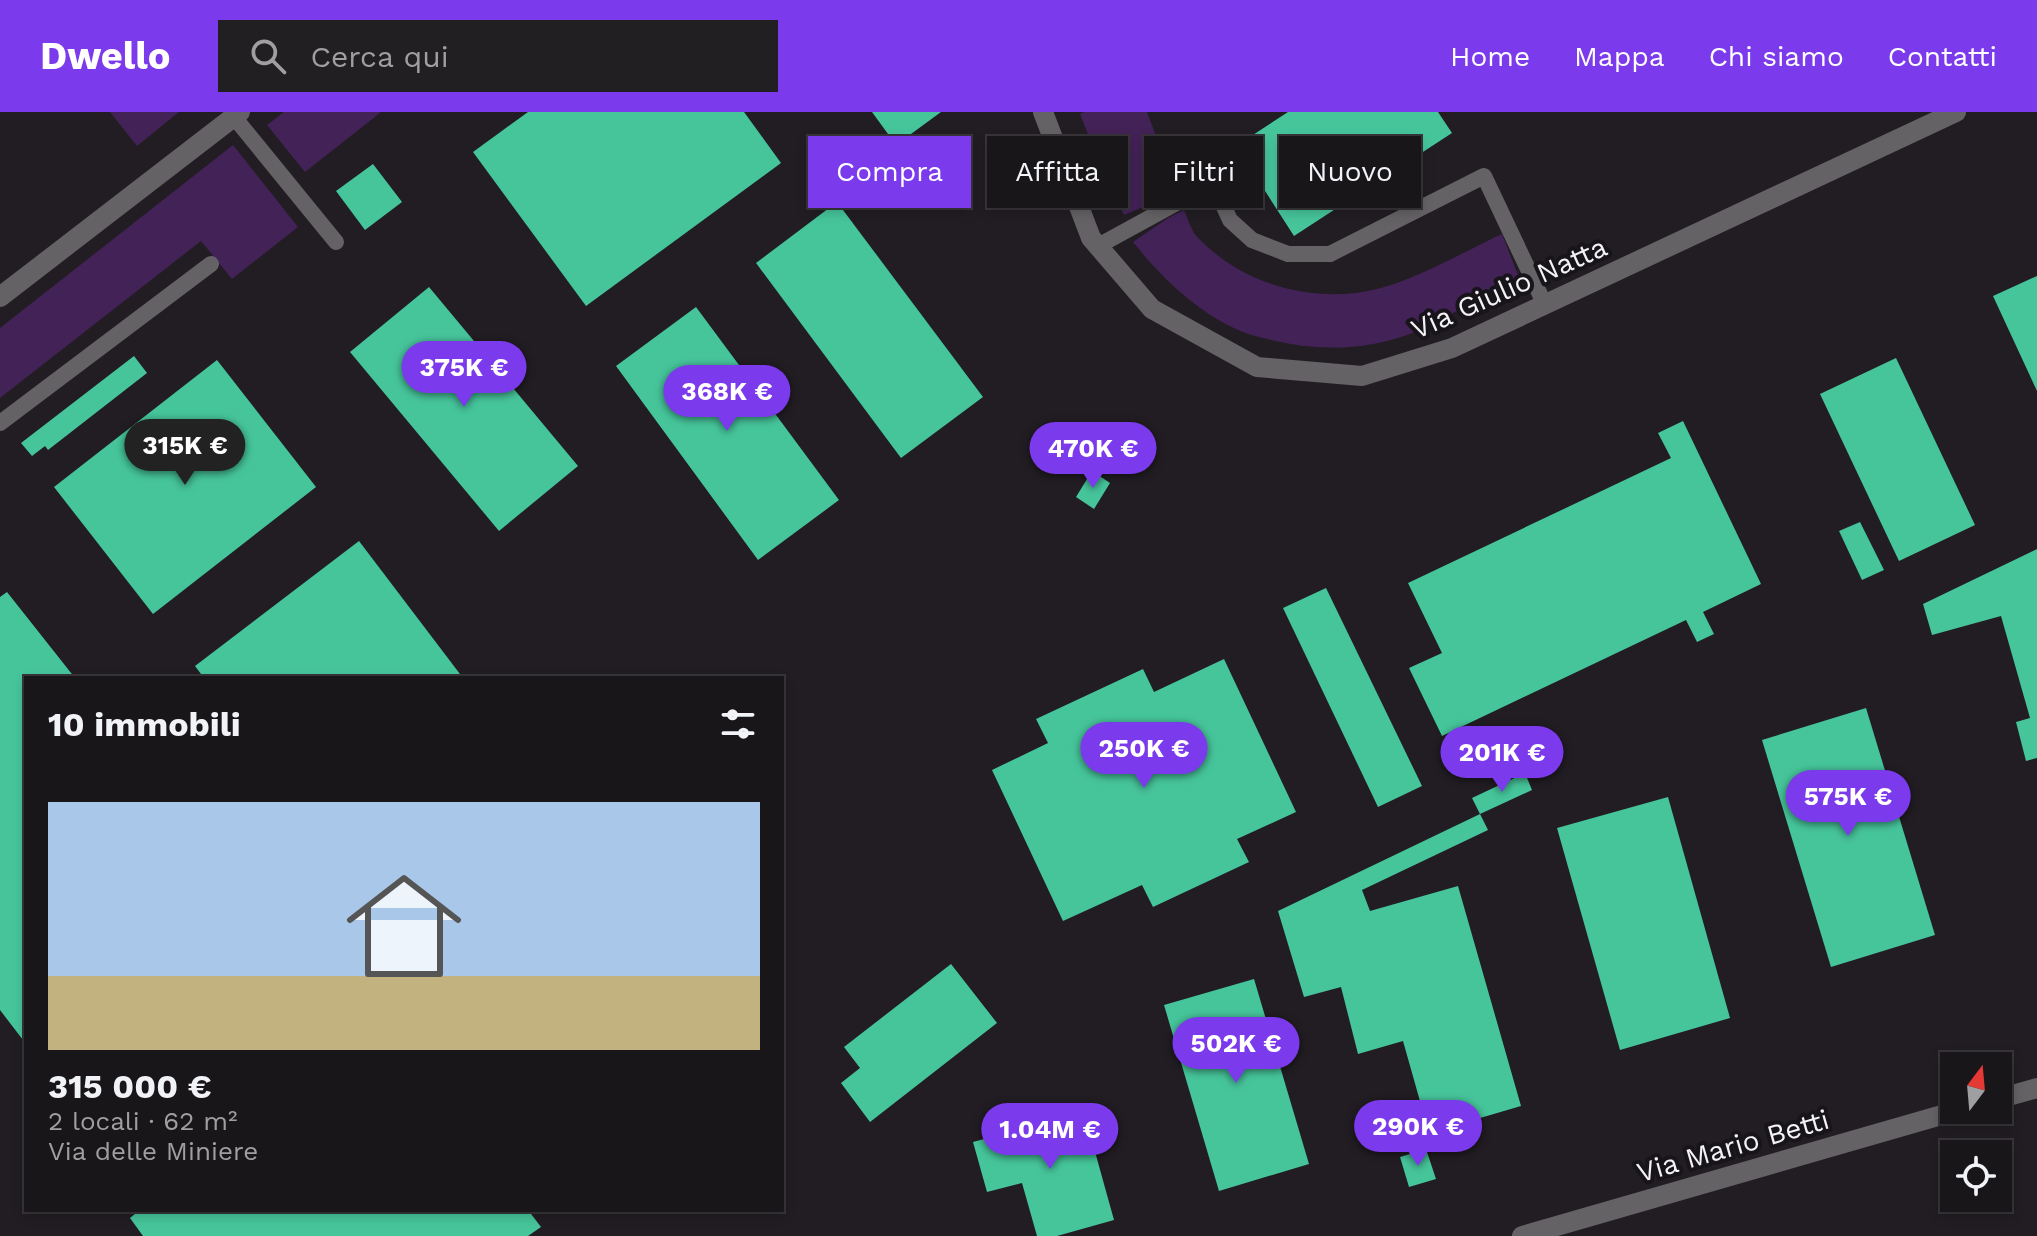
<!DOCTYPE html>
<html lang="it">
<head>
<meta charset="utf-8">
<style>
	:root { --surface:#19161a; --page:#221f23; --text:#f1f3f6; --muted:#9f9fa2; --line:#373539; --accent:#7c3aed }
	body { margin:0; font-family:"Work Sans",sans-serif; background:var(--page); color:var(--text); height:100vh; display:flex; flex-direction:column; font-size:30px; white-space:nowrap }
	* { box-sizing:border-box; margin:0 }
	p { font-size:26px; color:var(--muted) }
	.icon { flex:none; width:44px; height:44px; fill:none; stroke:currentColor; stroke-width:2; stroke-linecap:round; stroke-linejoin:round }
	.map { position:relative; flex:1; overflow:hidden }
	.sheet { position:absolute; left:24px; top:564px; width:760px; height:536px; display:flex; flex-direction:column; background:var(--surface); border-radius:0px; box-shadow:0 4px 12px #0003,0 0 0 2px var(--line) }
	.sheet>* { flex:none }
	.guide { position:absolute; left:808px; top:24px; width:760px; height:72px; display:flex; gap:16px }
	.needle { width:52px; rotate:16deg }
	.buttons { position:absolute; left:1940px; top:940px; display:grid; gap:16px }
	.buttons a { display:grid; place-items:center; width:72px; height:72px; border-radius:0px; background:var(--surface); box-shadow:0 4px 12px #0003,0 0 0 2px var(--line); font-size:40px }
	.price { position:absolute; translate:-50% -68px; padding:0 18px; border-radius:28px; background:var(--accent); color:#fff; font-size:26px; line-height:52px; filter:drop-shadow(0 2px 4px #0008) }
	.price::after { content:''; position:absolute; left:50%; top:48px; width:24px; height:18px; margin-left:-12px; background:inherit; clip-path:polygon(0 0,100% 0,50% 100%) }
	.price.selected { background:#222; color:#fff }
	ul { padding:0; list-style:none }
	li { display:grid; align-content:center; gap:16px; height:424px; padding:0 24px }
	li span { display:grid; place-items:center; height:248px; border-radius:0px; color:#555 }
	li>.icon { margin-inline-start:auto }
	span .icon { width:144px; height:144px; fill:#fffc; stroke-width:1 }
	li b { font-size:34px }
	h2 { display:flex; justify-content:space-between; align-items:center; height:96px; padding:0 24px; font-size:34px }
	.pill { padding:0 28px; border-radius:0px; background:var(--surface); box-shadow:0 4px 12px #0003,0 0 0 2px var(--line); font-size:28px; line-height:72px }
	.pill.selected { background:var(--accent); color:#fff }
	header { display:flex; align-items:center; gap:48px; box-sizing:border-box; height:112px; padding:0 40px; background:var(--accent); color:#fff }
	header strong { font-size:38px }
	nav { display:flex; gap:44px; margin-inline-start:auto; font-size:28px }
	.search { width:560px; height:72px; background:var(--page); display:flex; align-items:center; gap:20px; box-sizing:border-box; padding:0 28px; border-radius:0px; color:var(--muted); font-size:30px }
	.map>svg:first-child { display:block }
	.green { fill:#432257 }
	.building { fill:#46c59b }
	.lines { fill:none; stroke-linecap:round; stroke-linejoin:round }
	.lane { stroke:#646265; stroke-width:16 }
	.street { stroke:#646265; stroke-width:20 }
	.labels { text-anchor:middle; dominant-baseline:central; stroke-width:8; stroke-linejoin:round; paint-order:stroke }
	.street-label { font-size:28px; fill:#f4f2f6; stroke:#17141a }
</style>
</head>
<body>
<header>
<strong>Dwello</strong>
<div class="search"><svg class="icon" aria-label="search" viewBox="0 0 24 24"><circle cx="10" cy="10" r="6"/><path d="M15 15l6 6"/></svg>Cerca qui</div>
<nav><a>Home</a><a>Mappa</a><a>Chi siamo</a><a>Contatti</a></nav>
</header>
<div class="map">
<svg width="2037" height="1124" viewBox="0 0 2037 1124">
	<rect width="100%" height="100%" fill="#211d23"/>
	<!-- green -->
	<g class="green">
		<polygon points="110,0 179,0 137,34"/>
		<polygon points="284,0 379,0 380,1 305,60 267,13"/>
		<polygon points="1084,0 1147,0 1177,80 1124,103 1107,70 1080,2"/>
		<polygon points="233,33 298,115 232,167 201,129 0,286 0,216"/>
		<path d="M1184 98C1187 105 1190 114 1194 121 1200 129 1209 136 1216 142 1258 176 1320 190 1373 178 1414 169 1463 140 1502 122L1520 168C1496 179 1473 191 1449 203 1436 210 1423 217 1410 222 1364 239 1317 239 1271 228 1259 225 1246 222 1236 217 1195 198 1161 165 1133 130L1168 106Z"/>
	</g>
	<!-- building -->
	<g class="building">
		<polygon points="528,0 744,0 781,51 586,194 473,40"/>
		<polygon points="872,0 941,0 896,33"/>
		<polygon points="1288,0 1438,0 1452,21 1294,124 1236,34"/>
		<polygon points="373,52 402,90 365,118 336,79"/>
		<polygon points="837,90 983,285 901,346 756,151"/>
		<polygon points="2037,164 2037,279 1993,184"/>
		<polygon points="429,175 578,354 499,419 350,240"/>
		<polygon points="696,195 839,388 758,448 616,254"/>
		<polygon points="134,244 147,261 48,338 45,334 32,344 21,331"/>
		<polygon points="1896,246 1975,413 1899,449 1820,282"/>
		<polygon points="217,248 316,375 153,502 54,375"/>
		<polygon points="1683,309 1761,472 1703,500 1714,522 1697,530 1686,508 1442,624 1409,556 1442,541 1408,471 1671,346 1658,321"/>
		<polygon points="1092,359 1110,371 1094,397 1076,385"/>
		<polygon points="1860,410 1884,458 1862,468 1839,419"/>
		<polygon points="359,429 463,566 204,566 195,554"/>
		<polygon points="2037,437 2037,646 2026,649 2016,610 2030,606 2001,504 1932,523 1923,492"/>
		<polygon points="1326,476 1422,674 1378,695 1283,496"/>
		<polygon points="7,480 75,566 26,566 26,926 23,928 0,898 0,485"/>
		<polygon points="1224,547 1296,700 1237,727 1249,750 1153,795 1142,773 1063,809 992,658 1048,631 1036,607 1143,557 1154,580"/>
		<polygon points="1866,596 1935,823 1831,855 1762,628"/>
		<polygon points="1525,661 1532,678 1480,702 1472,686"/>
		<polygon points="1668,685 1730,906 1620,938 1557,716"/>
		<polygon points="1480,702 1488,718 1362,778 1370,799 1458,774 1521,994 1429,1021 1403,929 1358,942 1341,875 1304,885 1278,799"/>
		<polygon points="951,852 997,911 870,1010 841,971 860,956 844,935"/>
		<polygon points="1254,867 1309,1052 1219,1079 1164,893"/>
		<polygon points="1082,993 1114,1108 1057,1124 1037,1124 1022,1071 987,1080 973,1030 1006,1021 1004,1015"/>
		<polygon points="1426,1037 1436,1067 1409,1075 1400,1045"/>
		<polygon points="140,1098 528,1098 541,1115 528,1124 143,1124 130,1106"/>
	</g>
	<g class="lines">
		<!-- lane -->
		<g class="lane">
			<polyline points="234,5 336,130"/>
			<polyline points="1098,134 1213,71 1230,108 1252,128 1288,142 1330,142 1484,64 1545,193"/>
			<polyline points="0,311 211,152"/>
		</g>
		<!-- street -->
		<g class="street">
			<polyline points="1043,0 1091,126 1152,197 1257,255 1362,264 1452,236 1956,0"/>
			<polyline points="0,185 240,0"/>
			<polyline points="1998,987 2037,976"/>
			<polyline points="1522,1124 1959,998"/>
		</g>
	</g>
	<g class="labels">
		<!-- street labels -->
		<g class="street-label">
			<text transform="translate(1509 176) rotate(-24)">Via Giulio Natta</text>
			<text transform="translate(1733 1034) rotate(-16)">Via Mario Betti</text>
		</g>
	</g>
</svg>
<div class="buttons">
<a><svg class="needle" viewBox="-14 -14 28 28"><path d="M0-13l5 13h-10z" fill="#e53935"/><path d="M0 13l5-13h-10z" fill="#9f9fa2"/></svg></a>
<a><svg class="icon" aria-label="locate" viewBox="0 0 24 24"><circle cx="12" cy="12" r="6"/><path d="M12 2v4M12 18v4M2 12h4M18 12h4"/></svg></a>
</div>
<b class="price" style="left:464px;top:297px">375K €</b>
<b class="price" style="left:727px;top:321px">368K €</b>
<b class="price selected" style="left:185px;top:375px">315K €</b>
<b class="price" style="left:1093px;top:378px">470K €</b>
<b class="price" style="left:1144px;top:678px">250K €</b>
<b class="price" style="left:1502px;top:682px">201K €</b>
<b class="price" style="left:1848px;top:726px">575K €</b>
<b class="price" style="left:1236px;top:973px">502K €</b>
<b class="price" style="left:1418px;top:1056px">290K €</b>
<b class="price" style="left:1050px;top:1059px">1.04M €</b>
<div class="guide">
<a class="pill selected">Compra</a>
<a class="pill">Affitta</a>
<a class="pill">Filtri</a>
<a class="pill">Nuovo</a>
</div>
<section class="sheet">
<h2>10 immobili<svg class="icon" aria-label="filters" viewBox="0 0 24 24"><path d="M4 7h16M4 17h16"/><circle cx="9" cy="7" r="2"/><circle cx="15" cy="17" r="2"/></svg></h2>
<ul>
<li><span style="background:linear-gradient(#a9c7e8 70%,#c2b280 0)"><svg class="icon" aria-label="home" viewBox="0 0 24 24"><path d="M3 11l9-7 9 7M6 9v11h12V9"/></svg></span><div><b>315 000 €</b><p>2 locali · 62 m²</p><p>Via delle Miniere</p></div></li>
</ul>
</section>
</div>
</body>
</html>
